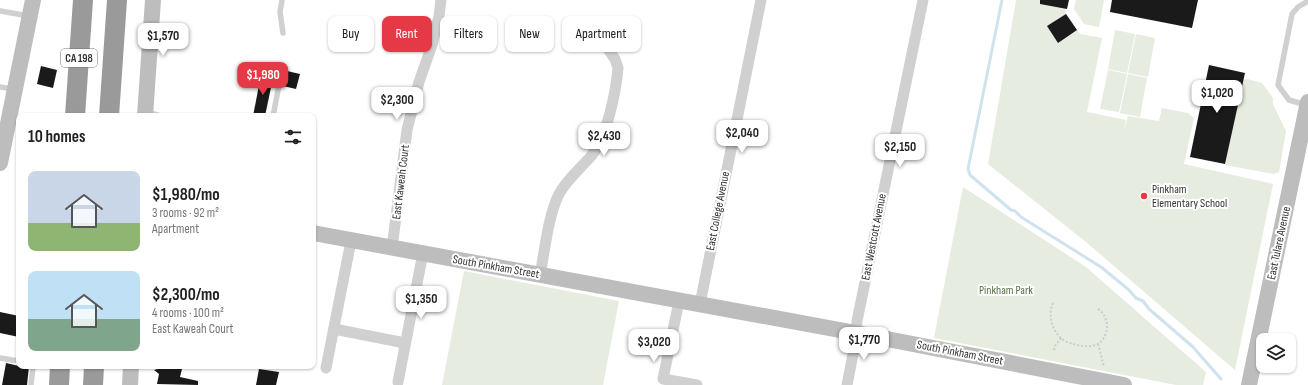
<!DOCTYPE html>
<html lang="en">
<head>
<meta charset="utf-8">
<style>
	:root { --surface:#fff; --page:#f2f2f2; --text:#202124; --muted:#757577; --accent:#e63946 }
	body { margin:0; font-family:"Sofia Sans Condensed",sans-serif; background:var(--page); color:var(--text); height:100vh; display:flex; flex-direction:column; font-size:15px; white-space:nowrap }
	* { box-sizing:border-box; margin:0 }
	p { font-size:13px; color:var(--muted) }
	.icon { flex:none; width:22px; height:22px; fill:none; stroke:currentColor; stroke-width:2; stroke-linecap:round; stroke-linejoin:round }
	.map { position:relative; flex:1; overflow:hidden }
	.sheet { position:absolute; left:16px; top:113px; width:300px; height:256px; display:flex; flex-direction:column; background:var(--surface); border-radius:8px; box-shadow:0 1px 3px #0004 }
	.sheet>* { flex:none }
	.hud { position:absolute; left:328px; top:16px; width:380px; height:36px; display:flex; gap:8px }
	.fabs { position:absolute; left:1256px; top:333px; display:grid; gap:8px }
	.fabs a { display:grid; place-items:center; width:40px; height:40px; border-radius:8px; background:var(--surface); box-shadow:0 1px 3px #0004; font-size:20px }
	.price { position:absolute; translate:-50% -34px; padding:0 9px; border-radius:8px; background:#fff; color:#222; font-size:13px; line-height:26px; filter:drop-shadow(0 1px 2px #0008) }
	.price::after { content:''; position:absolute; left:50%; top:24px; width:12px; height:9px; margin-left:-6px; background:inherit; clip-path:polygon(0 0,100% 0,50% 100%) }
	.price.selected { background:var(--accent); color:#fff }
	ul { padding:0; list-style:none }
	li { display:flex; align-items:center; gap:12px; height:100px; padding:0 12px }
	li span { display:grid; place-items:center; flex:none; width:112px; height:80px; border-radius:8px; color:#555 }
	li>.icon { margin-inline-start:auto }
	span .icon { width:48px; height:48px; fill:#fffc; stroke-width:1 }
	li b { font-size:17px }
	h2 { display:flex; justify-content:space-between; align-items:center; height:48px; padding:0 12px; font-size:17px }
	.pill { padding:0 14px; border-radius:8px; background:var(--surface); box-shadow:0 1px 3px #0004; font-size:14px; line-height:36px }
	.pill.selected { background:var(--accent); color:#fff }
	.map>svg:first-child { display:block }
	.green { fill:#e6ecdf }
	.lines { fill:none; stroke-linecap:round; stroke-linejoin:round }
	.stream { stroke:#cfe2ee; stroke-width:3 }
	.building { fill:#1a1a1a }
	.path { stroke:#cdcdcd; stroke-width:2; stroke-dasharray:2 2; stroke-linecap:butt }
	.lane { stroke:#d0d0d0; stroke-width:5.5 }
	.street { stroke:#d0d0d0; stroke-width:11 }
	.secondary { stroke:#bdbdbd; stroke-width:16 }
	.highway { stroke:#9a9a9a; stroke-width:20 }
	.poi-dot { fill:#e63946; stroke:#fff; stroke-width:1.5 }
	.labels { text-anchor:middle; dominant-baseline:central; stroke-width:4; stroke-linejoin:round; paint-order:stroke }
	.shield { fill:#fff; stroke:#707070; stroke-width:1 }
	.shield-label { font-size:11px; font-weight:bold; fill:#333 }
	.street-label { font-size:12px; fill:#333; stroke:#fff }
	.poi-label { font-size:12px; fill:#333; stroke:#fff; text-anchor:start }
	.park-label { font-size:12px; fill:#56703f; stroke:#fff }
</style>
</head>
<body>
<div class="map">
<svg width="1308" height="385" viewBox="0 0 1308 385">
	<rect width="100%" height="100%" fill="#fff"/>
	<!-- green -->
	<g class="green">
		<polygon points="1016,0 1068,0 1065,12 1080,34 1102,38 1087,112 1126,120 1124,131 1128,116 1159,121 1162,108 1188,113 1194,118 1184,164 1273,184 1235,370 1086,242 988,164"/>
		<polygon points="1076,0 1104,0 1099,27 1084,24 1074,9"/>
		<polygon points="1115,30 1135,34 1127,73 1108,69"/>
		<polygon points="1136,34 1155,38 1148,77 1128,73"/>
		<polygon points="1108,70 1127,74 1119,112 1100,109"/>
		<polygon points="1128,74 1147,78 1140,117 1120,113"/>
		<polygon points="1247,79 1262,83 1273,98 1273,104 1286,131 1279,172 1273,174 1225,165 1243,80"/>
		<polygon points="963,187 1086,267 1206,372 1203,385 1176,385 934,338"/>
		<polygon points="464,271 619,301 603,385 442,385"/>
	</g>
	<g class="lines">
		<!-- stream -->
		<polyline class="stream" points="1002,0 968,169 970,175 1011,210 1015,211 1021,217 1101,267 1129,290 1136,298 1143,301 1149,309 1193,347 1221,379"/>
	</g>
	<!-- building -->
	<g class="building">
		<polygon points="1040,0 1069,0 1067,9 1040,4"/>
		<polygon points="1112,0 1198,0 1192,28 1110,12"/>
		<polygon points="1066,14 1077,30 1058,43 1047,26"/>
		<polygon points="1209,65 1245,73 1225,164 1190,157"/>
		<polygon points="41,66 57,70 53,88 37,84"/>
		<polygon points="287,71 300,74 296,89 283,86"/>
		<polygon points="261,75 273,78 265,116 253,116"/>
		<polygon points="0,312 19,316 19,337 0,333"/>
		<polygon points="6,363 19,366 29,366 27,385 2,385"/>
		<polygon points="161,366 180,366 180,369 182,369 180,377 198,381 198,385 157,384 159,374 154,370 161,368"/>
		<polygon points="259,369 279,372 276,385 256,385"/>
	</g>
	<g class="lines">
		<!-- path -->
		<g class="path">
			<path d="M1053 303C1048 314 1051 328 1060 337 1063 341 1069 343 1073 344 1090 349 1105 347 1107 327 1107 319 1104 313 1097 308"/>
			<polyline points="1098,344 1104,367"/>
			<polyline points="1054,350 1055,346 1061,338"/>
		</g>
		<!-- lane -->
		<g class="lane">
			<polyline points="282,0 280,12 283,33"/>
			<polyline points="0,11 29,16"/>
			<polyline points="0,87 13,89"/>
			<polyline points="1306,105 1289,100 1278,85 1292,14 1298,7 1308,1"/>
			<polyline points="146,112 161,116"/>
			<polyline points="273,116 281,75"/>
			<polyline points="0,358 19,361"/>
			<polyline points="31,385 33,366"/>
		</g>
		<!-- street -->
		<g class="street">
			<polyline points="392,248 407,130 419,82 432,45 439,16 441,0"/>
			<path d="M540 275C545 250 548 216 559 194 567 179 581 168 592 155 607 136 616 92 618 68L615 59 601 39"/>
			<polyline points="679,301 663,379 697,385"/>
			<polyline points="700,304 761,0"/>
			<polyline points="334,329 405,343"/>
			<polyline points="326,368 351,241"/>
			<polyline points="398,382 423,253"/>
			<polyline points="847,385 855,344 857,321 923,0"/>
		</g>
		<!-- secondary -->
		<g class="secondary">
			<polyline points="145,116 153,0"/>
			<polyline points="0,163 33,0"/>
			<polyline points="313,233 856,333 1124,385"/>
			<polyline points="130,385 131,366"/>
			<polyline points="1249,385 1308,102"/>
		</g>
		<!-- highway -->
		<g class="highway">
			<polyline points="75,116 83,0"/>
			<polyline points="109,116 117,0"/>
			<polyline points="59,385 60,366"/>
			<polyline points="93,385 94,366"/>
		</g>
	</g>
	<!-- markers -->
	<circle class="poi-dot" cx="1144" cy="196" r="4"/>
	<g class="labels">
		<!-- shield labels -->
		<rect class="shield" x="61" y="49" width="36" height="18" rx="3"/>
		<g class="shield-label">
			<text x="79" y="58">CA 198</text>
		</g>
		<!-- street labels -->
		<g class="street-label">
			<text transform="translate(401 182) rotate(-83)">East Kaweah Court</text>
			<text transform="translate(718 211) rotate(-79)">East College Avenue</text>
			<text transform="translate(874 237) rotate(-79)">East Westcott Avenue</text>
			<text transform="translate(1279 243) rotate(-78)">East Tulare Avenue</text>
			<text transform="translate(496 267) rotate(10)">South Pinkham Street</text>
			<text transform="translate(960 353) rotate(11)">South Pinkham Street</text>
		</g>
		<!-- poi labels -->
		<g class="poi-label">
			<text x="1152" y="189">Pinkham<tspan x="1152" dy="14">Elementary School</tspan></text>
		</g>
		<!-- park labels -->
		<g class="park-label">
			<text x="1006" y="290">Pinkham Park</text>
		</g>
	</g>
</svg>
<div class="fabs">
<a><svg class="icon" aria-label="layers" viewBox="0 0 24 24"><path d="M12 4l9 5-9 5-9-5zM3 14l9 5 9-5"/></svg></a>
</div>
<b class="price" style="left:163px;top:57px">$1,570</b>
<b class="price selected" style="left:263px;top:96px">$1,980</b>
<b class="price" style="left:1217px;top:114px">$1,020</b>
<b class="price" style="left:397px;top:121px">$2,300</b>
<b class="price" style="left:742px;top:154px">$2,040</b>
<b class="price" style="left:604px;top:157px">$2,430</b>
<b class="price" style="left:900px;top:168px">$2,150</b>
<b class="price" style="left:421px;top:320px">$1,350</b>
<b class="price" style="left:864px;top:361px">$1,770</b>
<b class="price" style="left:654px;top:363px">$3,020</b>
<div class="hud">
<a class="pill">Buy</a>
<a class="pill selected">Rent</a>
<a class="pill">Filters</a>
<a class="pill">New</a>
<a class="pill">Apartment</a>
</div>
<section class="sheet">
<h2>10 homes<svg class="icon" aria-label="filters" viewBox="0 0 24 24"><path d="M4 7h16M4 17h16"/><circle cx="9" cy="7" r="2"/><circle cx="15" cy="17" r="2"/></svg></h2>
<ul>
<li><span style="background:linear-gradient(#c9d6e8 65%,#8fb573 0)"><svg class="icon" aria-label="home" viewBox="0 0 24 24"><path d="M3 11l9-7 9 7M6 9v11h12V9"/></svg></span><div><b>$1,980/mo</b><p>3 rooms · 92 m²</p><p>Apartment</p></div></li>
<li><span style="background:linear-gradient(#bfe0f5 60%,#7fa58c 0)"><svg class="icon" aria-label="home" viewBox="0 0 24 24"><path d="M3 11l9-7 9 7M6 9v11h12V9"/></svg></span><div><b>$2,300/mo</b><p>4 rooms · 100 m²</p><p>East Kaweah Court</p></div></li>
</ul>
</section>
</div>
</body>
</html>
